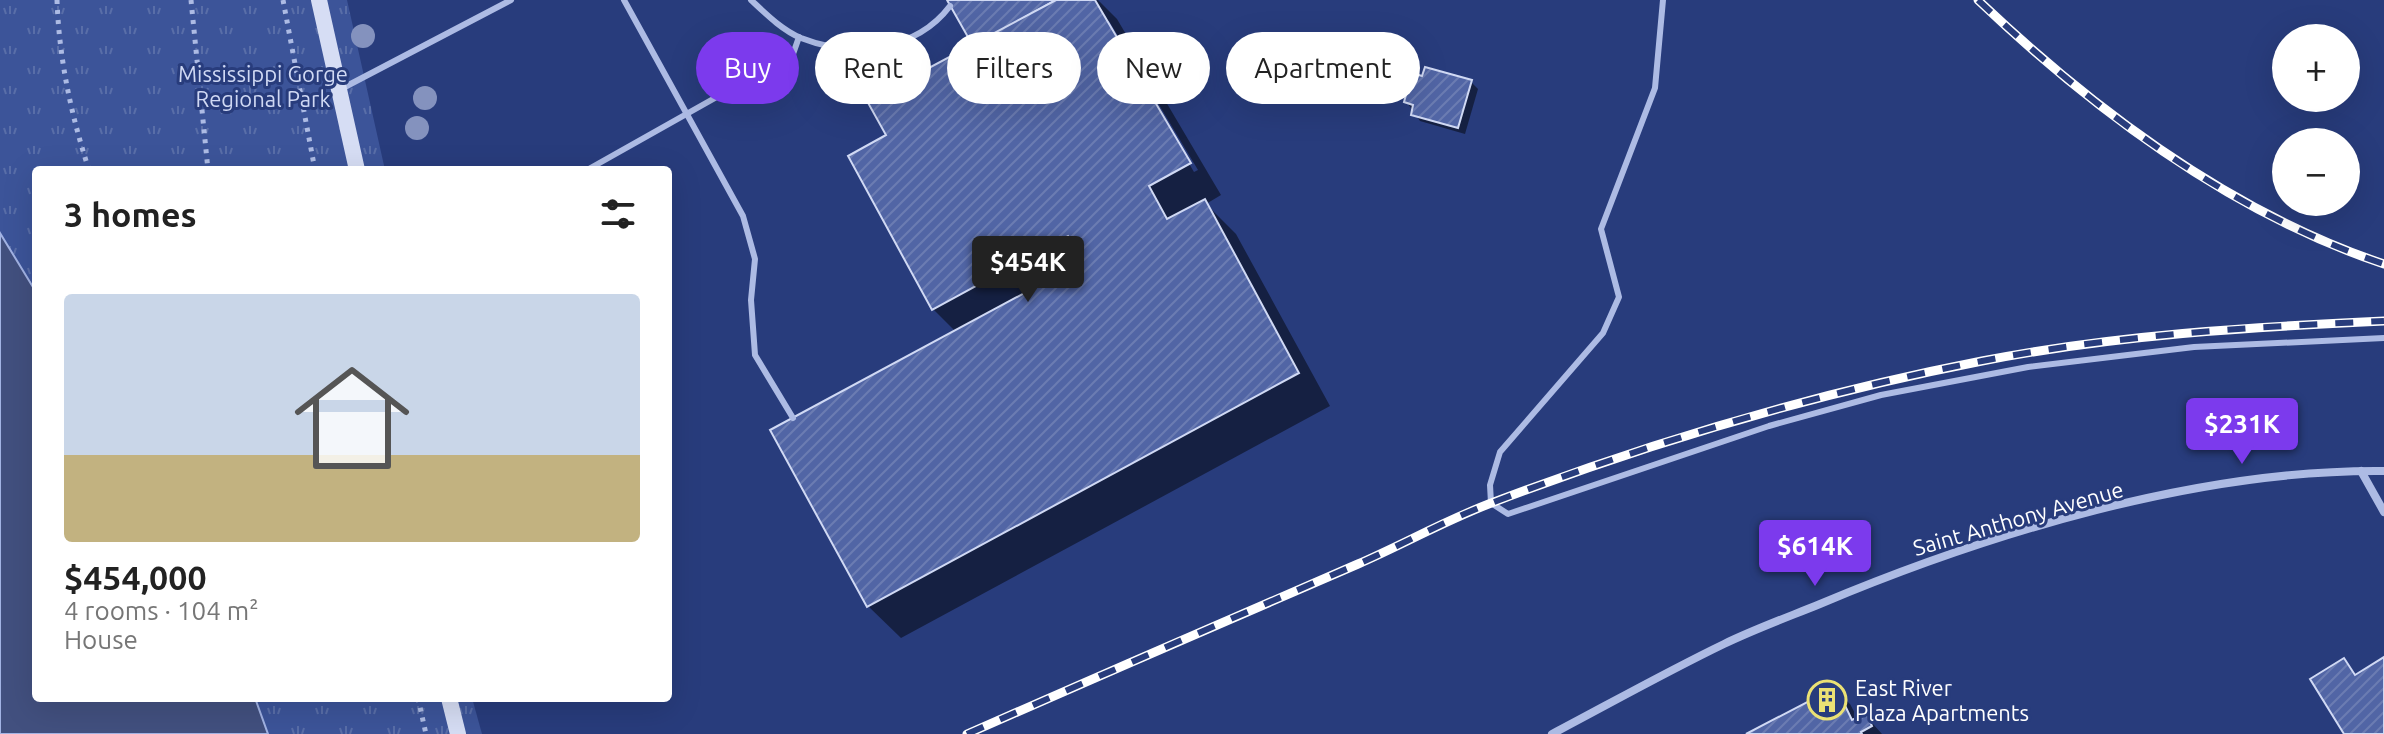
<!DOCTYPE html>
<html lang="en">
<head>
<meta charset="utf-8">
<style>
	:root { --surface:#fff; --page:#f2f2f2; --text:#222; --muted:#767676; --accent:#7c3aed }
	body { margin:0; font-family:Ubuntu,sans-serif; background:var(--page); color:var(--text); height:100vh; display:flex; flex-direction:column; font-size:30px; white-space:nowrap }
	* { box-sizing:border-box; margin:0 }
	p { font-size:26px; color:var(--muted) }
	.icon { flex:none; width:44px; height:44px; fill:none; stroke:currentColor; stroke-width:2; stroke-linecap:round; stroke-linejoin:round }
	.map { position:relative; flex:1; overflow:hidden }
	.panel { position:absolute; left:32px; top:166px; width:640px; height:536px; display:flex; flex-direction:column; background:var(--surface); border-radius:8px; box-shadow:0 8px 32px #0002 }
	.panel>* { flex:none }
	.hud { position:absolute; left:696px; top:32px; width:760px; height:72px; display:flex; gap:16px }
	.fabs { position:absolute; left:2272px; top:24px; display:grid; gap:16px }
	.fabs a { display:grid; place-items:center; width:88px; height:88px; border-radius:50%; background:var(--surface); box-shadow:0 8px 32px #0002; font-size:40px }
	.price { position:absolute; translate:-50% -68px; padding:0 18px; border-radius:8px; background:var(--accent); color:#fff; font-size:26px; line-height:52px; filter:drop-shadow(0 2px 4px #0008) }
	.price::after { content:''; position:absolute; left:50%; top:48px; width:24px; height:18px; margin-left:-12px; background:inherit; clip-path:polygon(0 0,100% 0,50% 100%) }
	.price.selected { background:#222; color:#fff }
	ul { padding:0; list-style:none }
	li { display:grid; align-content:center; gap:16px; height:424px; padding:0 32px }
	li span { display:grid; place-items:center; height:248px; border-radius:8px; color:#555 }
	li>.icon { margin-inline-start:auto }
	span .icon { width:144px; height:144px; fill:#fffc; stroke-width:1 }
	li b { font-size:34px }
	h2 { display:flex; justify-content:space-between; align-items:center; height:96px; padding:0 32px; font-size:34px }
	.tag { padding:0 28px; border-radius:36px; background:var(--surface); box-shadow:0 8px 32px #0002; font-size:28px; line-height:72px }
	.tag.selected { background:var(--accent); color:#fff }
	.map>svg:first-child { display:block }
	.park { fill:url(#park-tufts) }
	.water { fill:#42507f; stroke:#a2b3e4; stroke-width:2 }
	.shadow { fill:#0007; fill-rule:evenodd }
	.building { fill:url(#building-hatch); stroke:#d0d9f4; stroke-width:2 }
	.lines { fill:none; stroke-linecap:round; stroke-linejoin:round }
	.path { stroke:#adbbe4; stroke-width:5; stroke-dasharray:4 6; stroke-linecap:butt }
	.lane { stroke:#adbbe4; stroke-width:6 }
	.street { stroke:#adbbe4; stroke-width:8 }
	.secondary { stroke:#d6ddf4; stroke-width:16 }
	.rail-casing { stroke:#fff; stroke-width:9 }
	.rail { stroke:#283c7c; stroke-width:6; stroke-dasharray:18; stroke-linecap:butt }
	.tree { fill:#8492be }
	.labels { text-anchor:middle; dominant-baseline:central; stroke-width:6; stroke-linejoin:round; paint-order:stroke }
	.park-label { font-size:22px; fill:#d0d9f4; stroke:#283c7c }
	.street-label { font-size:22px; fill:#fff; stroke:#283c7c }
	.poi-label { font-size:22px; fill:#fff; stroke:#283c7c; text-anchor:start }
</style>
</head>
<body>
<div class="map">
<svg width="2384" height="734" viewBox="0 0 2384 734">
	<defs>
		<pattern id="park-tufts" width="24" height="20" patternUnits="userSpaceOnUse" patternTransform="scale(2)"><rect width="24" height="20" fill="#3c5499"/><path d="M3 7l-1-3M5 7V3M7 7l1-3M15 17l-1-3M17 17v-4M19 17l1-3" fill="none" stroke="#596ea8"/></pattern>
		<pattern id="building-hatch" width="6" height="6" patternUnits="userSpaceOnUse" patternTransform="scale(2)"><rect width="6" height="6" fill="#5165a5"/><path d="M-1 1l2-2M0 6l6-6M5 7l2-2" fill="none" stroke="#6b7cb2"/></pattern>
	</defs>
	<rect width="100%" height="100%" fill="#283c7c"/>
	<!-- park -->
	<g class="park">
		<polygon points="0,0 347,0 385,170 36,170 36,353 0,296"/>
		<polygon points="229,698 472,698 482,734 242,734"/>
	</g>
	<!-- water -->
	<polygon class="water" points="0,233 36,292 36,698 255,698 268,734 0,734"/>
	<!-- shadow -->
	<g class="shadow">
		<path d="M950 0H1098L1117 19 1221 195 1206 204 1236 234 1330 406 901 638 868 606 956 332 933 309 889 136 975 46ZM1105 21H1109L1198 170 1194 172Z"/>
		<polygon points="1471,82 1478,89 1465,134 1420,121 1406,101"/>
		<polygon points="1835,690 1850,704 1858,719 1865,715 1882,734 1750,734"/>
	</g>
	<!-- building -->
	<g class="building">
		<polygon points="947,0 1056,0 973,46"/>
		<polygon points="1056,0 1095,0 1191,163 1149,186 1167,219 1205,199 1299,373 867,607 770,430 1082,262 1068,236 932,310 848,156 886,135 867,101"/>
		<polygon points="1425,67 1472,80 1458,128 1411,115 1413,105 1404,102 1412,73 1422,76"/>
		<polygon points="2384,657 2384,734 2344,734 2310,679 2344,658 2355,675"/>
		<polygon points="1836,687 1852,720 1866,713 1872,726 1861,732 1862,734 1746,734"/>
	</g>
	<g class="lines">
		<!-- path -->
		<g class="path">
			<path d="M57 0C59 58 71 115 89 170"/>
			<polyline points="191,0 208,170"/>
			<polyline points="283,0 315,170"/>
			<polyline points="418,698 426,734"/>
		</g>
		<!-- lane -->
		<g class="lane">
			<polyline points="624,0 743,216 755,259 751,300 755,355 793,418"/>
			<path d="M751 0C766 14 782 30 801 38 852 58 916 51 950 6"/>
			<polyline points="1663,0 1655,88 1601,229 1619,297 1603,333 1500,452 1490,485 1491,503 1508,514 1769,426 1881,395 2028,367 2194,347 2384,338"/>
			<polyline points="341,89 511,0"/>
			<polyline points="587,170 793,54 799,37"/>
		</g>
		<!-- street -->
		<g class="street">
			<polyline points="2361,471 2384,512"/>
			<path d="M1552 734C1609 704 1666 672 1724 644 1755 629 1788 617 1820 604 1989 533 2199 469 2384 471"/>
		</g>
		<!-- secondary -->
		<g class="secondary">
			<polyline points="319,0 357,170"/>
			<polyline points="449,698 458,734"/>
		</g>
		<!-- rail casing -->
		<g class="rail-casing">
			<g id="rail">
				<path d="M1978 0C2094 110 2231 213 2384 264"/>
				<path d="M967 734C1097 677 1228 620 1358 564 1404 544 1448 519 1494 502 1652 442 1817 393 1982 361 2115 335 2250 327 2384 321"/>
			</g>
		</g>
		<!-- rail -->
		<use href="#rail" class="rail"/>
	</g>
	<!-- trees -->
	<g class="tree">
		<circle cx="363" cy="36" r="12"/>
		<circle cx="425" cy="98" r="12"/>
		<circle cx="417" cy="128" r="12"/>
	</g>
	<!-- icons -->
	<defs>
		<g id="building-ring" transform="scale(2)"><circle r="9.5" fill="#283c7c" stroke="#ebe174" stroke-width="1.5"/><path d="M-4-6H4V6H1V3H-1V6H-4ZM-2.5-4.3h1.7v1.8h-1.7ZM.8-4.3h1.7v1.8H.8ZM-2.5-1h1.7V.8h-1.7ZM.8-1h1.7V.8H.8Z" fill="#ebe174"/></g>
	</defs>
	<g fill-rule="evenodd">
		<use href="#building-ring" x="1827" y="700"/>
	</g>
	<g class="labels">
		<!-- park labels -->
		<g class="park-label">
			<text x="263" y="73">Mississippi Gorge<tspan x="263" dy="25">Regional Park</tspan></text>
		</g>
		<!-- street labels -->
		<g class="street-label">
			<text transform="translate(2018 518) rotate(-16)">Saint Anthony Avenue</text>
		</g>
		<!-- poi labels -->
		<g class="poi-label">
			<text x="1855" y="687">East River<tspan x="1855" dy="25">Plaza Apartments</tspan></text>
		</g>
	</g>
</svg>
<div class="fabs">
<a>+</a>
<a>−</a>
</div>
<b class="price selected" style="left:1028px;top:304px">$454K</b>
<b class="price" style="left:2242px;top:466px">$231K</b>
<b class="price" style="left:1815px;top:588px">$614K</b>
<div class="hud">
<a class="tag selected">Buy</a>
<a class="tag">Rent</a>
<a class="tag">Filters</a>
<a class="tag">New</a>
<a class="tag">Apartment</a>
</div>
<section class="panel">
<h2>3 homes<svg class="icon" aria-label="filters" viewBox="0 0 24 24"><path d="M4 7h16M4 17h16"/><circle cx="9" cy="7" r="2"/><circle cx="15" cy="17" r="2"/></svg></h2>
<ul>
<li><span style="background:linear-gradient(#c9d6e8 65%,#c2b280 0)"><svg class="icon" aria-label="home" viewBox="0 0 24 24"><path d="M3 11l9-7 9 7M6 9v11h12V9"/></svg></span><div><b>$454,000</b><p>4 rooms · 104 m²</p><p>House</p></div></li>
</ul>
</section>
</div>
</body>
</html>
